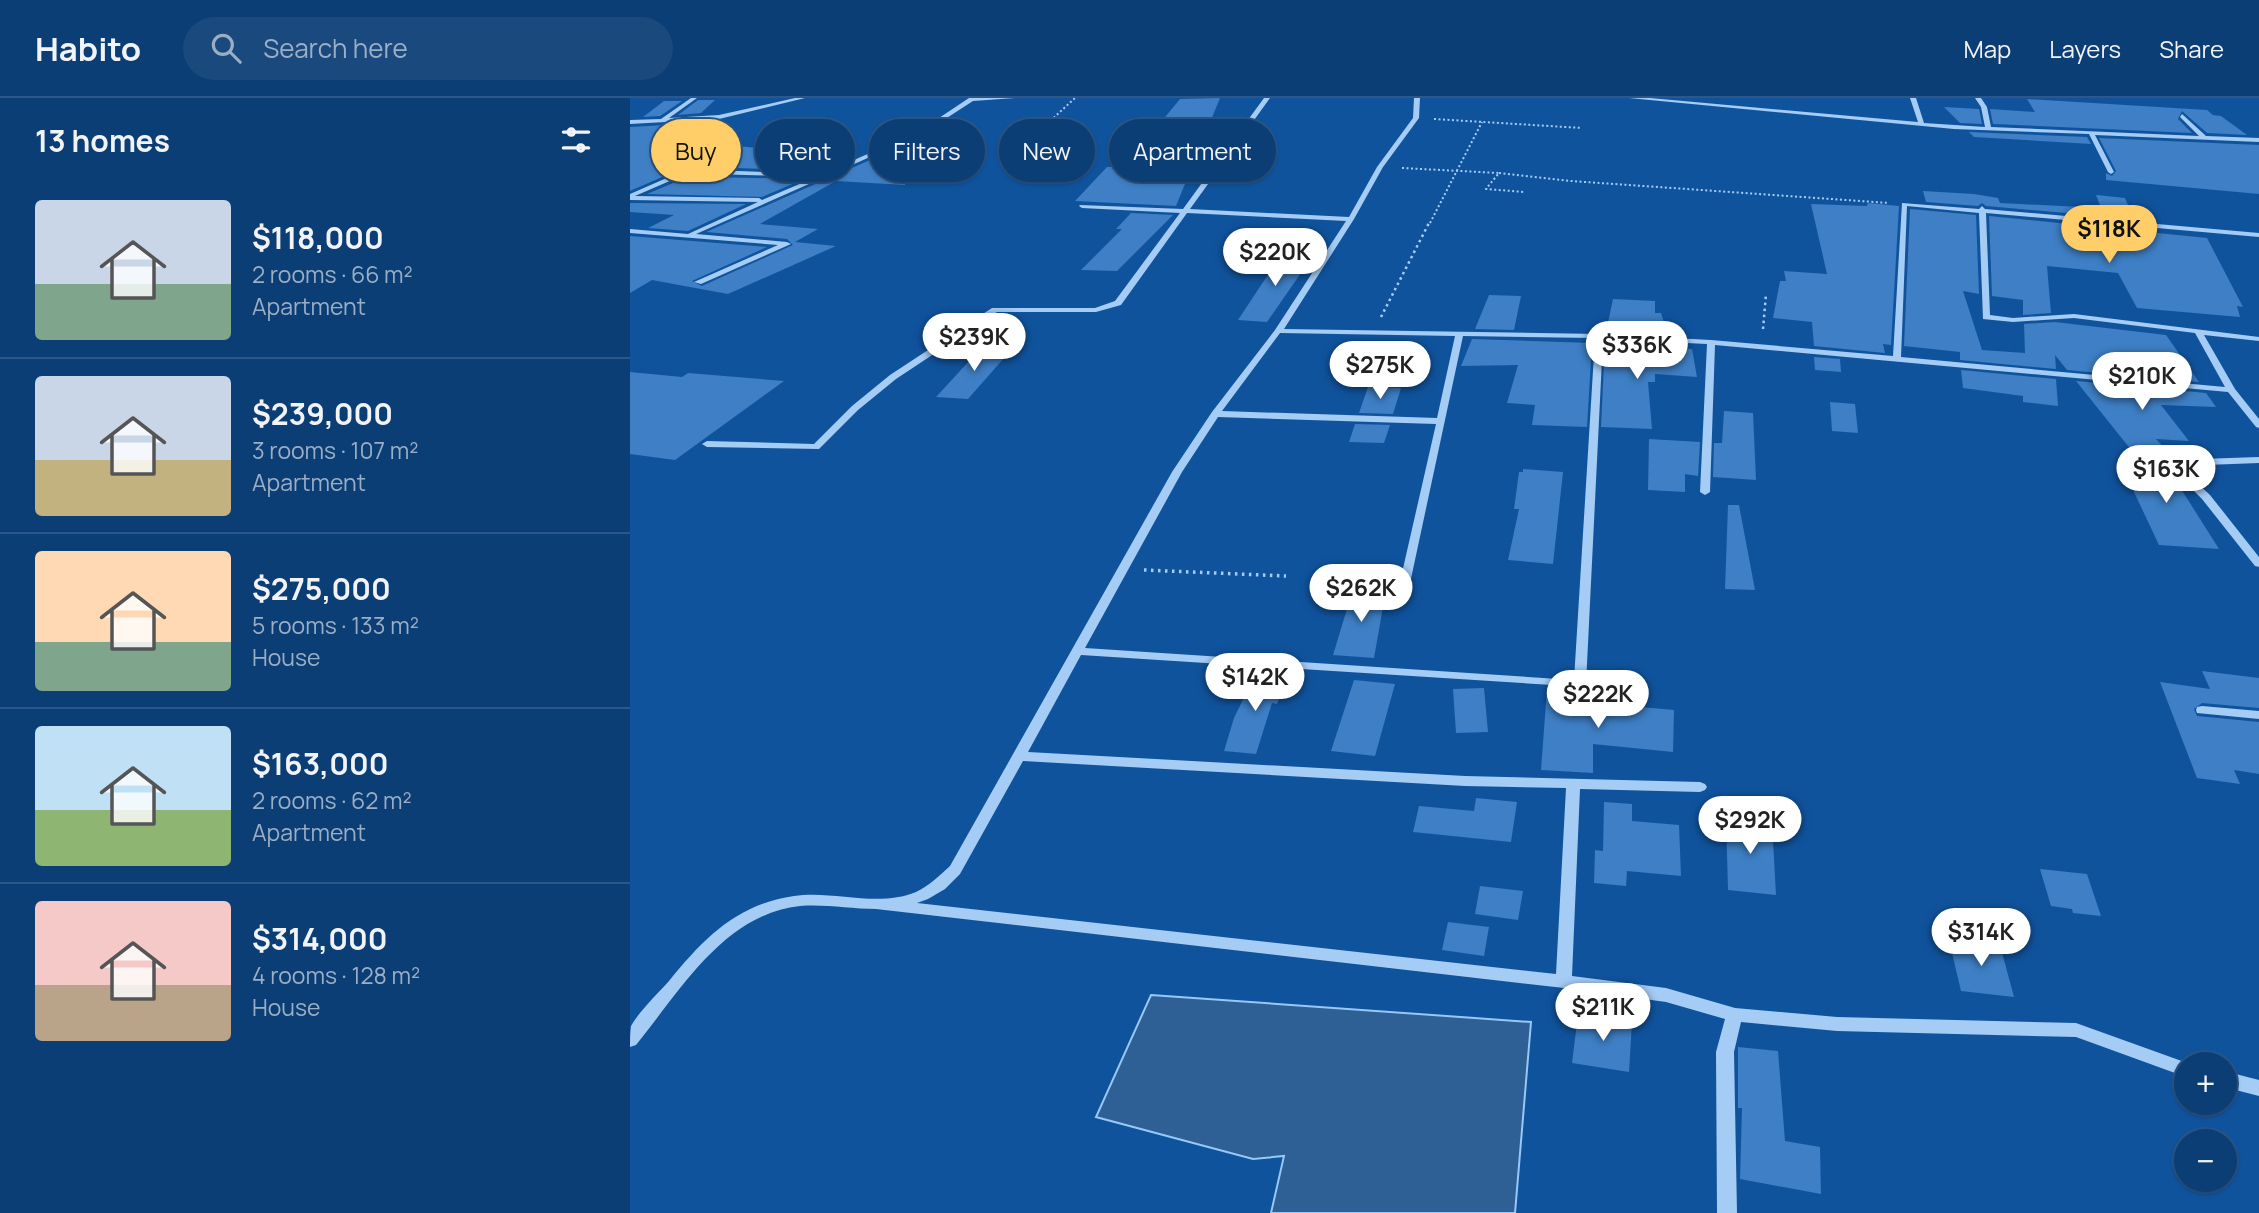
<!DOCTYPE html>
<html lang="en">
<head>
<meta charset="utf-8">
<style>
	:root { --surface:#0c3e76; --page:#1a497e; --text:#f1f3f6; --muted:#9aaec5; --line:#2c5788; --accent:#ffce69 }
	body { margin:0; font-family:Manrope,sans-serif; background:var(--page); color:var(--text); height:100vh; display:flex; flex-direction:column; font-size:26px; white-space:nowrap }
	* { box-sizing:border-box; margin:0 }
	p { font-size:23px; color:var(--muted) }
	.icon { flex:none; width:38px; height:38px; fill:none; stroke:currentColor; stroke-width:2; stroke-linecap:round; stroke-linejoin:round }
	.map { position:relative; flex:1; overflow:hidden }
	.side { display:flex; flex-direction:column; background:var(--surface); width:630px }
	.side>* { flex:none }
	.guide { position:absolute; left:21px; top:21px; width:665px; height:63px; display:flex; gap:14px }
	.controls { position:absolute; left:1544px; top:954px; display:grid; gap:14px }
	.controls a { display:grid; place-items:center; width:63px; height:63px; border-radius:50%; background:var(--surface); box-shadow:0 2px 5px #0004,0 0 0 2px var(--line); font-size:35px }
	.price { position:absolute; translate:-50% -60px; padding:0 16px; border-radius:24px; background:#fff; color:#222; font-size:23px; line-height:46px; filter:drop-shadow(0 2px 4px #0008) }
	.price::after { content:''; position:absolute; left:50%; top:42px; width:21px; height:16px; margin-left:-10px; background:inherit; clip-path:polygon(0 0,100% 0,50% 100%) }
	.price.active { background:var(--accent); color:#111 }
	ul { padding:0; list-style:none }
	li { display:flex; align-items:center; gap:21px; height:175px; padding:0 35px }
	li+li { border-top:2px solid var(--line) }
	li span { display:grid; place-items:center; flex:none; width:196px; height:140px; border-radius:7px; color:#555 }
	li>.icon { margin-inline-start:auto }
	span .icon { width:84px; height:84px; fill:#fffc; stroke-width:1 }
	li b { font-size:30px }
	h2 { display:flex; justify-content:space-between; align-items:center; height:84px; padding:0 35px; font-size:30px }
	.tag { padding:0 24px; border-radius:32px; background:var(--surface); box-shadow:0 2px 5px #0004,0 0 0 2px var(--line); font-size:24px; line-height:63px }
	.tag.active { background:var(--accent); color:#111 }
	header { display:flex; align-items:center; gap:42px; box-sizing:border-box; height:98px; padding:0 35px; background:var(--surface); border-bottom:2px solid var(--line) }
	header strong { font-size:33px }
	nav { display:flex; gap:38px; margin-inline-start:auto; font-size:24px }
	.search { width:490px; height:63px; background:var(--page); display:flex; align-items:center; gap:18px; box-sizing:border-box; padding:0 24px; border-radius:38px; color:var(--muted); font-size:26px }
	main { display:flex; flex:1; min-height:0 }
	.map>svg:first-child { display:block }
	.water { fill:#2e5f95; stroke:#96c8f8; stroke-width:2 }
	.building { fill:#3e7fc5 }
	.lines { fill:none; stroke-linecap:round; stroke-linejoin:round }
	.path-far2 { stroke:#a5ccf5; stroke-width:2; stroke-dasharray:2 2.5; stroke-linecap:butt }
	.path-far1 { stroke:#a5ccf5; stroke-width:2.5; stroke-dasharray:2.5 3.5; stroke-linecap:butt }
	.path { stroke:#a5ccf5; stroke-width:3.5; stroke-dasharray:2.5 4.5; stroke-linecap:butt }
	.minor { fill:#a5ccf5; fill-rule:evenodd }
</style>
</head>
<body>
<header>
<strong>Habito</strong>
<div class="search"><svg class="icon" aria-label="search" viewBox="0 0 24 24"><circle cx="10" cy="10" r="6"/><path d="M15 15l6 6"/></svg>Search here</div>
<nav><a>Map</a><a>Layers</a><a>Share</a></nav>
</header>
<main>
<section class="side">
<h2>13 homes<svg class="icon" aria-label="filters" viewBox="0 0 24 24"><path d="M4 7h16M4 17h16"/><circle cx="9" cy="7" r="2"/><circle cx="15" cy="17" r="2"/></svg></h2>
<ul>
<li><span style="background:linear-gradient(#c9d6e8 60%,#7fa58c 0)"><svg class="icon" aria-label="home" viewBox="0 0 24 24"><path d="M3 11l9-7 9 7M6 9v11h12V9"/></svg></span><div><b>$118,000</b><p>2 rooms · 66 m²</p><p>Apartment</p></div></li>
<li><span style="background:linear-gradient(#c9d6e8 60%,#c2b280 0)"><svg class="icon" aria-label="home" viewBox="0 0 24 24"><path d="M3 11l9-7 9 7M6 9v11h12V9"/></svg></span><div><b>$239,000</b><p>3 rooms · 107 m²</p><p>Apartment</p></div></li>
<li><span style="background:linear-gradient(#ffd9b3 65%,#7fa58c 0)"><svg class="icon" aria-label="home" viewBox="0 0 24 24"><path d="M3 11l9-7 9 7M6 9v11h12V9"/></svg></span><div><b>$275,000</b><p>5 rooms · 133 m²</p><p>House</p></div></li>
<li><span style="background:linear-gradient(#bfe0f5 60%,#8fb573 0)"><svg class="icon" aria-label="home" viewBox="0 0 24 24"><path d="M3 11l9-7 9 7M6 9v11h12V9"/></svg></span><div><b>$163,000</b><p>2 rooms · 62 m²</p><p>Apartment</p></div></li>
<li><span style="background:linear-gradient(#f6c9c9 60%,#b9a48a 0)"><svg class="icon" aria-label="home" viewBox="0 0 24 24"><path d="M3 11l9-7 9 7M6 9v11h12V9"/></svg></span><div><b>$314,000</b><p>4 rooms · 128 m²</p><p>House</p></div></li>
</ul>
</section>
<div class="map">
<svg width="1629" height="1115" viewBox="0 0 1629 1115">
	<rect width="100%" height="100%" fill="#10539d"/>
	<!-- water -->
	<polygon class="water" points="521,897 901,924 885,1115 641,1115 654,1058 623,1061 466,1019"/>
	<!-- building -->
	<g class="building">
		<polygon points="590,0 546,108 445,103 477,69 494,69 550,1"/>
		<polygon points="1397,1 1577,12 1583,17 1591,18 1617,37 1577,35 1552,13 1548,21 1562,35 1363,26 1360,11 1405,14"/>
		<polygon points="68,2 85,2 71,15 48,17"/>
		<polygon points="34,3 52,3 30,18 13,19"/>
		<polygon points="1314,9 1349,11 1352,26 1330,25"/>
		<polygon points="71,25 70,44 222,60 192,73 81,69 39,76 0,93 0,29"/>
		<polygon points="1339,34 1457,39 1461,46 1344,39"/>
		<polygon points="1469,40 1629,47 1629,96 1476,82 1476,75 1482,78 1486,73"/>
		<polygon points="240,62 277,66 275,87 206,83 130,126 188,131 165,144 206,148 98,196 22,182 0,195 0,138 137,149 62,183 72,188 163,147 157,141 76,134"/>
		<polygon points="81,79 174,81 132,99 17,96 43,85"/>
		<polygon points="1293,93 1344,96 1368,100 1370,105 1471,110 1466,97 1495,100 1504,121 1356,108 1352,105 1348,108 1296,104"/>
		<polygon points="0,105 116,106 58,133 18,130 44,117 0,114"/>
		<polygon points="1238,105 1269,108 1261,247 1253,246 1255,255 1184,248 1182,224 1143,220 1150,183 1156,183 1154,173 1197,176 1181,106 1237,108"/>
		<polygon points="1280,111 1346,117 1349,196 1333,193 1352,252 1395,255 1394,226 1425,224 1536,237 1569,284 1437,272 1425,257 1426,271 1330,262 1330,254 1274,248"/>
		<polygon points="501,115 543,117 487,173 451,172 492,131 486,131"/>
		<polygon points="1359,118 1577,140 1613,209 1607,208 1610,219 1507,210 1488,175 1417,168 1421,215 1393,217 1393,202 1362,198"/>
		<polygon points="651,157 682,159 637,224 608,222"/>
		<polygon points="859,197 891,198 884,232 845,231"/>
		<polygon points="983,201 1025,203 1025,215 1031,215 1038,237 976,234"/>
		<polygon points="842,241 962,245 957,329 902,327 905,307 877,305 888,267 831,268"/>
		<polygon points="979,244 1062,251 1067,279 1025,276 1025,284 1018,284 1022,331 971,329 975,245"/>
		<polygon points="352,249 382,251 338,301 306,299"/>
		<polygon points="1184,259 1210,261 1211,274 1185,272"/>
		<polygon points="1331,272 1426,281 1428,308 1393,304 1393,298 1333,290"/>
		<polygon points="0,274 52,279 58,275 154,283 45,362 0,356"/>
		<polygon points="1446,283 1576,295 1586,309 1531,307 1559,343 1526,341 1537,353 1502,353"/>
		<polygon points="738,289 771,290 763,316 729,315"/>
		<polygon points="1200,304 1225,306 1228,335 1202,333"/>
		<polygon points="1094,313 1123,315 1126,382 1083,379 1084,345 1092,345"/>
		<polygon points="725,326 760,327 754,345 719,344"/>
		<polygon points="1019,341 1070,344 1068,378 1055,376 1055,394 1018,392"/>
		<polygon points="1488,360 1534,364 1589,451 1529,447"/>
		<polygon points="893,371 933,374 923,466 878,462 889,411 884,411 889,374 893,374"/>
		<polygon points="1098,407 1109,407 1125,492 1095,491"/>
		<polygon points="723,491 756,492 744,560 703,557"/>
		<polygon points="1572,573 1629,580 1629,610 1572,605 1564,611 1567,618 1629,624 1629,676 1604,672 1610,686 1567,680 1530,584 1580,591"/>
		<polygon points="626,575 658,578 647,606 642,605 626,656 594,653 604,620"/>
		<polygon points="724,582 765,586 745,658 701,653"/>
		<polygon points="854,590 858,634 826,635 823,591"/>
		<polygon points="917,591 966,594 966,605 1044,612 1043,654 963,646 963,675 911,672"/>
		<polygon points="846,700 887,704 881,744 783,734 789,708 844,713"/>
		<polygon points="974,704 1002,706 1002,723 1049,727 1051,778 997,773 996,788 964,785 965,752 973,753"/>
		<polygon points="1096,719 1142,724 1146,797 1098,792"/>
		<polygon points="1410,771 1457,776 1471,818 1443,815 1442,811 1421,808"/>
		<polygon points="850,788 893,793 888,822 845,816"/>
		<polygon points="818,824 859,829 854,858 812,852"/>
		<polygon points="1319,842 1370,847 1384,899 1331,893"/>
		<polygon points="948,917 1002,924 999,974 942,965"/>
		<polygon points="1108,949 1148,953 1155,1043 1190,1049 1191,1096 1110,1081 1112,1010 1108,1010"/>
	</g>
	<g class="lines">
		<!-- path-far2 -->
		<g class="path-far2">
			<polyline points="804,21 952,30"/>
			<polyline points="417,26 445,0"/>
			<polyline points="772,70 869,75 856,91 894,94"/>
			<polyline points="869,75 941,83 1259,105"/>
			<polyline points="800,125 852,24"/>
		</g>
		<!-- path-far1 -->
		<g class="path-far1">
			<polyline points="751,219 800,123"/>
			<polyline points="1133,231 1136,196"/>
		</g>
		<!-- path -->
		<polyline class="path" points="514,472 656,478"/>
		<!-- minor -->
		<g class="minor">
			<polygon points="61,0 67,0 39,20 89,17 165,0 175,0 89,21 0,26 0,22 31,21"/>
			<path d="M339 0H385L343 3 292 36 66 136 157 144 161 146 71 186 64 184 148 147 0 135V131L58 136 128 104 0 102V96L39 79 81 72 192 76 288 34ZM81 76 186 79 132 102 129 100 5 98 42 82Z"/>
			<path d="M634 0H640L560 111 719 119 747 69 783 20 784 0H790L789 20 753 69 724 121 654 231 969 236 1081 242 1263 258 1272 105 1349 111 1352 108 1355 111 1629 135V139L1356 115 1360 217 1383 220 1444 216 1629 239V243L1574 237 1605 291 1629 321V330L1626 329 1598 294 1085 247 1080 394 1075 397 1070 394 1077 246 973 241 956 586 954 589 451 557 398 654 835 678 1070 684 1075 686 1077 689 1075 692 1070 694 950 691 942 878 1036 890 1105 910 1207 919 1446 925 1560 966H1556V979L1446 939 1207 933 1111 924 1104 954 1107 1115H1087L1086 954 1095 921 1036 904 934 890 246 811C221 811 195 806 170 808 94 816 50 893 6 947L0 949C0 943 0 934 1 928 8 915 28 895 39 883 74 840 107 806 164 798 203 792 248 810 286 794 299 788 309 778 320 768L542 374 582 314 645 232 716 123 557 115 491 207 466 214H367L266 281 228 312 189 351 77 349 72 346 77 343 184 346 222 308 260 277 362 210H465L485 203 550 115 452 110 449 108 450 107 553 111ZM1277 108 1349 115 1353 221 1383 224 1444 220 1565 235 1595 289 1271 259ZM650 235 825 238 807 320 592 313ZM833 238 965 240 944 582 455 550 552 374 588 319 806 326 769 488 775 491 779 490ZM393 663 835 688 936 690 926 876 287 805 298 801 315 791 330 776Z"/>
			<polygon points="999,0 1020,0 1288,24 1280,0 1286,0 1294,25 1355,29 1351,9 1345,0 1351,0 1357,9 1361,29 1569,38 1550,19 1552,16 1576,38 1629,40 1629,44 1465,37 1484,74 1481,76 1478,74 1459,36 1324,31"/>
			<polygon points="1629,359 1629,365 1549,368 1580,397 1629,459 1629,469 1625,468 1572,401 1536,365 1541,362"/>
			<polygon points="1572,608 1629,613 1629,621 1567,615 1566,612 1567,609"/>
			<polygon points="1594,973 1629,982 1629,998 1594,989"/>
		</g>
	</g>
</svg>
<div class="controls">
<a>+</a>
<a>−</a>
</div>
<b class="price active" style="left:1479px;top:167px">$118K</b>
<b class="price" style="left:645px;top:190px">$220K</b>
<b class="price" style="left:344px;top:275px">$239K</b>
<b class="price" style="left:1007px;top:283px">$336K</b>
<b class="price" style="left:750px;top:303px">$275K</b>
<b class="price" style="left:1512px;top:314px">$210K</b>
<b class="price" style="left:1536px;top:407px">$163K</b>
<b class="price" style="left:731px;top:526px">$262K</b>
<b class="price" style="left:625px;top:615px">$142K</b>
<b class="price" style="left:968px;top:632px">$222K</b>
<b class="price" style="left:1120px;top:758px">$292K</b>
<b class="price" style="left:1351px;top:870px">$314K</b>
<b class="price" style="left:973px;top:945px">$211K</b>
<div class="guide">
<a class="tag active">Buy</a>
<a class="tag">Rent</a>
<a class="tag">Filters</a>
<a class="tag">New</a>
<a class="tag">Apartment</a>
</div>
</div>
</main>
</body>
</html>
